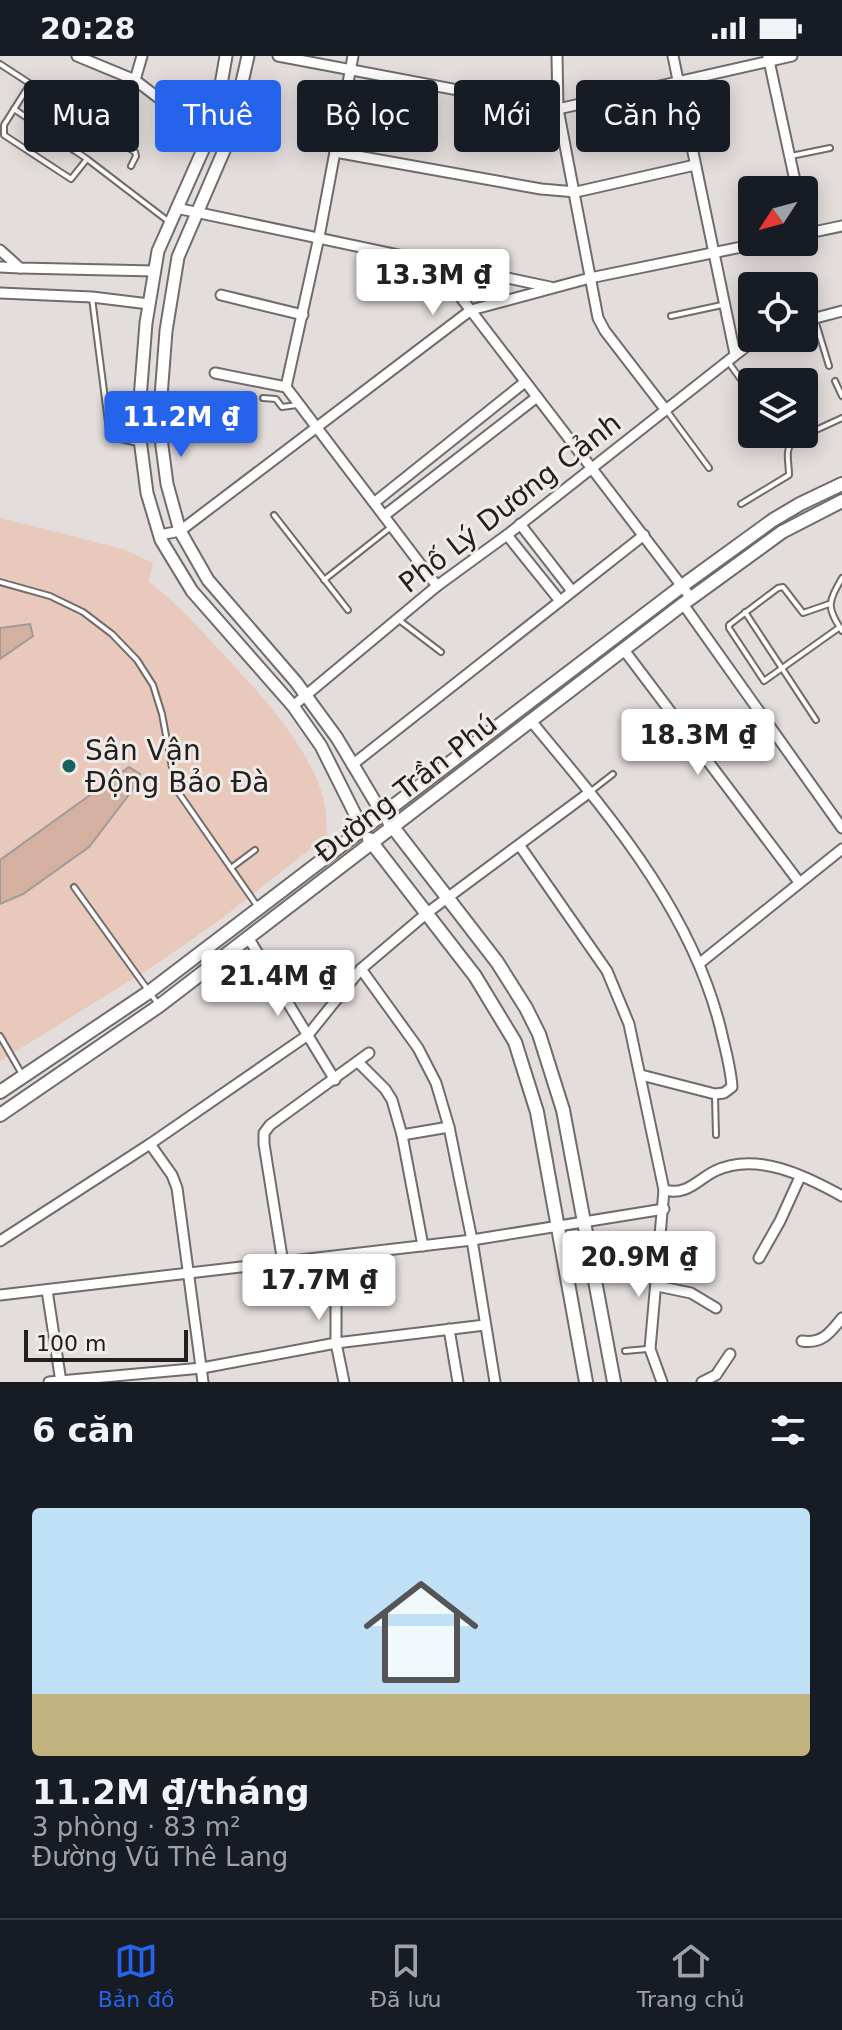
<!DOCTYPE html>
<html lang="vi">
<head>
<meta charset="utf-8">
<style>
	:root { --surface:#171b24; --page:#20242c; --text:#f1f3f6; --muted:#9ea1a6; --line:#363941; --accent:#2563eb }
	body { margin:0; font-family:"DejaVu Sans",sans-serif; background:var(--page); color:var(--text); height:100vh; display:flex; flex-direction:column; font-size:30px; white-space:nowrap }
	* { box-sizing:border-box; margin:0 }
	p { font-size:26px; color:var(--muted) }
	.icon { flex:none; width:44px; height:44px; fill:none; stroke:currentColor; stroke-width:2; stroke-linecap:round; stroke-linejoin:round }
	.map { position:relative; height:1326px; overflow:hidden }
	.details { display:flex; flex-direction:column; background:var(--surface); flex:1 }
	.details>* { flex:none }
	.hud { position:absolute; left:24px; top:24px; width:794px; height:72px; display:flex; gap:16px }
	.needle { width:52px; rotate:234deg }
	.controls { position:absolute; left:738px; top:120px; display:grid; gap:16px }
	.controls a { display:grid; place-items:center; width:80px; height:80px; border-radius:8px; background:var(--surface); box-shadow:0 4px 20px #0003; font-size:40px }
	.scale { position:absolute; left:24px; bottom:20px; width:164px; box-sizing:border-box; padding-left:8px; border:4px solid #22201f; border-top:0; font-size:22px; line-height:28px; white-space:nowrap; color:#22201f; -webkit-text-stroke:6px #f0ebe8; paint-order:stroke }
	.price { position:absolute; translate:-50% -68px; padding:0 18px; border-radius:8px; background:#fff; color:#222; font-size:26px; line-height:52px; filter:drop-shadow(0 2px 4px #0008) }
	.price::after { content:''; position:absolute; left:50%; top:48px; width:24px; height:18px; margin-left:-12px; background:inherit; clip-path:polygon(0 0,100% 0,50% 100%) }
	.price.on { background:var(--accent); color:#fff }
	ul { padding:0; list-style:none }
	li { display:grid; align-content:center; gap:16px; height:424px; padding:0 32px }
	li+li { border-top:2px solid var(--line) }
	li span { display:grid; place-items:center; height:248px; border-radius:8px; color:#555 }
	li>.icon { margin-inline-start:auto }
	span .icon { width:144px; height:144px; fill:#fffc; stroke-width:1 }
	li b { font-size:34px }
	h2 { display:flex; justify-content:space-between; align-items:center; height:96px; padding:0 32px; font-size:34px }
	.chip { padding:0 28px; border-radius:8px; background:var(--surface); box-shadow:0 4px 20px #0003; font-size:28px; line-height:72px }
	.chip.on { background:var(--accent); color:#fff }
	.status { display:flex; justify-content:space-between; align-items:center; height:56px; padding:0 40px; background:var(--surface); direction:ltr }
	.status svg { height:22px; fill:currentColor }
	.tabs { display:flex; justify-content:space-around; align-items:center; height:112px; border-top:2px solid var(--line); background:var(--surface); font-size:22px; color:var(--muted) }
	.tabs a { display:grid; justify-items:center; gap:4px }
	.tabs .on { color:var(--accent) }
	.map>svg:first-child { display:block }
	.green { fill:#e8c9bb }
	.building { fill:#d4b0a0; stroke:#a09a98; stroke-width:2 }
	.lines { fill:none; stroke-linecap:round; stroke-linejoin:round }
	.service-casing { stroke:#716c6a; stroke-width:8 }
	.minor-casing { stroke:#716c6a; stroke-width:13 }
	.tertiary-casing { stroke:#716c6a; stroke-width:15 }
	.secondary-casing { stroke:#716c6a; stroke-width:16 }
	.service { stroke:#fff; stroke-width:4 }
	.minor { stroke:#fff; stroke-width:9 }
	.tertiary { stroke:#fff; stroke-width:11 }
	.secondary { stroke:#fff; stroke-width:12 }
	.poi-dot { fill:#16635d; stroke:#f0ebe8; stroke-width:3 }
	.labels { text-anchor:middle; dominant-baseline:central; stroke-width:6; stroke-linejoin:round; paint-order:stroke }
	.street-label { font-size:28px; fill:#22201f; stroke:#f0ebe8 }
	.poi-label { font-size:28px; fill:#22201f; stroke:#f0ebe8; text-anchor:start }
</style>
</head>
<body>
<div class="status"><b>20:28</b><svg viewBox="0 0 49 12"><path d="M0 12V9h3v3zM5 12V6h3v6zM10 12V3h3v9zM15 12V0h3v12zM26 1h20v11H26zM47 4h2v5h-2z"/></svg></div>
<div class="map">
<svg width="842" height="1326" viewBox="0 0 842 1326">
	<rect width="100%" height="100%" fill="#e3dddb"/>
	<!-- green -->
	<path class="green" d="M0 462 123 493 153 507 149 526C172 543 191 564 211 585 251 628 313 691 325 749 327 759 326 770 327 780L217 866 152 911 0 1005Z"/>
	<!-- building -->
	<g class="building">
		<polygon points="30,568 33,580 0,603 0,572"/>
		<polygon points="129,711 140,718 131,736 89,791 23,838 0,848 0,804"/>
	</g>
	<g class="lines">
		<!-- service casing -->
		<g class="service-casing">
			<g id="service">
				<polyline points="0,8 135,96 136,100 131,110"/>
				<polyline points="30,28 4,69 4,79 71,123 87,103"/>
				<polyline points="14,53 87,103 168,165"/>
				<polyline points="73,94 90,67"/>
				<polyline points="791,100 830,92"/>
				<polyline points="92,242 109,374 116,382 138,387"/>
				<polyline points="671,260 722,249"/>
				<polyline points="815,264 829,310"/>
				<polyline points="729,307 752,339"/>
				<polyline points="835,325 842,340"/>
				<polyline points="263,342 276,343 282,351 297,349"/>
				<polyline points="667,355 709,412"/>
				<path d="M741 448 789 419C789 405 784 394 794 384L842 362"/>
				<polyline points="274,459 348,554"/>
				<path d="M842 522C828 547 826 550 842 575"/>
				<polyline points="324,524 391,471"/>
				<polyline points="0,526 50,540 83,556 112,578 137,604 153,629 162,658 176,733 258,851"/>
				<polyline points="829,548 803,557 783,531 778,532 729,569 729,572 764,625 840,571"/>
				<polyline points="745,556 816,664"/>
				<polyline points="399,564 441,596"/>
				<polyline points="590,736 613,718"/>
				<polyline points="231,812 255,794"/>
				<polyline points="74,831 158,948"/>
				<polyline points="0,980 23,1020"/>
				<polyline points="715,1041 716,1079"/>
				<polyline points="625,1295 647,1293"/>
			</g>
		</g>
		<!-- minor casing -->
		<g class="minor-casing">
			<g id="minor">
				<polyline points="77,0 135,24 224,92"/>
				<polyline points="278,0 558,53 792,0"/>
				<polyline points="557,0 558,53 598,262 605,275 665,353"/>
				<polyline points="673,0 735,298"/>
				<polyline points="768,0 797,134"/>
				<polyline points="135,24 142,0"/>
				<polyline points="335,96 541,133 576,136 695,109"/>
				<polyline points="176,152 550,231"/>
				<polyline points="804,163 808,177"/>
				<polyline points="804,178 842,170"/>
				<polyline points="0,194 20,212 155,215"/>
				<polyline points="433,205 691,542"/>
				<polyline points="0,211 20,212"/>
				<polyline points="0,237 92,241 149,248"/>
				<polyline points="221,239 303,259"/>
				<polyline points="804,265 842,255"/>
				<polyline points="215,317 286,331 437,530"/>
				<polyline points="286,331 319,181 353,0"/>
				<polyline points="375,446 525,326"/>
				<polyline points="385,459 537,341"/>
				<polyline points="520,468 572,535"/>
				<polyline points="160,479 180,475 471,254 590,222 766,186"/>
				<polyline points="507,479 560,545"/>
				<polyline points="683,548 842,772"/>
				<polyline points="624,594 799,826"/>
				<polyline points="293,650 437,530 507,479 757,282"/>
				<path d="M531 665C610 760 696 859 723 983 727 999 731 1015 732 1031L724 1037 715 1038 641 1019"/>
				<polyline points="352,709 644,479"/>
				<polyline points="520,790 607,915 629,968 664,1134 650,1293 662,1326"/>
				<polyline points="249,883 335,1024"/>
				<polyline points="700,907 842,793"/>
				<polyline points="361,913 418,992 436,1027 449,1071 472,1184 495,1326"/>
				<polyline points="358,1006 385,1033 392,1044 402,1079 423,1190"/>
				<polyline points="402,1079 449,1071"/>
				<polyline points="150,1088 172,1119 177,1132 203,1326"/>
				<path d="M664 1134C687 1140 697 1124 715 1115 756 1095 806 1120 842 1140"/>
				<polyline points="0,1185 150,1088 308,979 361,913 427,857 590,736"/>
				<polyline points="336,1201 336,1287 344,1326"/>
				<polyline points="759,1202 780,1165 800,1121"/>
				<polyline points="283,1207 264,1088 264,1077 270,1069 369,997"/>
				<polyline points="657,1230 691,1237 716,1252"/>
				<polyline points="47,1234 61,1326"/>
				<polyline points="0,1239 472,1184 664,1153"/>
				<polyline points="449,1273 458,1326"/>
				<path d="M802 1285C822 1288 830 1277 842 1262"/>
				<polyline points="49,1326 202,1312 336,1287 485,1269"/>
				<polyline points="702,1326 716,1319 730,1298"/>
			</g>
		</g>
		<!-- tertiary casing -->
		<g class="tertiary-casing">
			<g id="tertiary">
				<polyline points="226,0 214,69 158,195 146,267 138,368 147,437 161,484 192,535 293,650 321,690 363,774"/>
				<polyline points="248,0 229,83 178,201 166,275 159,367 167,428 180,475 208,524 296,626 337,682 383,759"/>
			</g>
		</g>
		<!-- secondary casing -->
		<g class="secondary-casing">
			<g id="secondary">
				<polyline points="389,766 497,906 526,952 539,978 563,1054 614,1326"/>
				<polyline points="369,783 475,920 515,986 537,1056 586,1326"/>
				<polyline points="0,1036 149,936 682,530 773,464 800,448 842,428"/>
				<polyline points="0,1059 159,950 683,548 782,476 842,445"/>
			</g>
		</g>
		<!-- service -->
		<use href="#service" class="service"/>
		<!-- minor -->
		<use href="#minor" class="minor"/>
		<!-- tertiary -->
		<use href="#tertiary" class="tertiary"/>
		<!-- secondary -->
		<use href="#secondary" class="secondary"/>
	</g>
	<!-- markers -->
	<circle class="poi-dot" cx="69" cy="710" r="8"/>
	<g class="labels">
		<!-- street labels -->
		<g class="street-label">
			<text transform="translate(510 447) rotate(-38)">Phố Lý Dương Cảnh</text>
			<text transform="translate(406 732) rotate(-38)">Đường Trần Phú</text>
		</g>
		<!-- poi labels -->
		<g class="poi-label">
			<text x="85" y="694">Sân Vận<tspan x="85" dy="32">Động Bảo Đà</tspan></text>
		</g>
	</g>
</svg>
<div class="controls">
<a><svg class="needle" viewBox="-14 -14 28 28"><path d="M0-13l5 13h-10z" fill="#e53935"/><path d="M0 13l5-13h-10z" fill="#9ea1a6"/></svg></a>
<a><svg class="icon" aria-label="locate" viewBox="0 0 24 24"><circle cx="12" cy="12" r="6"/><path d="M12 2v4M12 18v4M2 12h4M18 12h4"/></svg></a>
<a><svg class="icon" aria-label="layers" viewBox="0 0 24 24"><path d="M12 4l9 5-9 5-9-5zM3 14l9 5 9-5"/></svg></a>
</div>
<div class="scale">100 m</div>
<b class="price" style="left:433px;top:261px">13.3M ₫</b>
<b class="price on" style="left:181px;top:403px">11.2M ₫</b>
<b class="price" style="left:698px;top:721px">18.3M ₫</b>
<b class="price" style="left:278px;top:962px">21.4M ₫</b>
<b class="price" style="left:639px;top:1243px">20.9M ₫</b>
<b class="price" style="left:319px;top:1266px">17.7M ₫</b>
<div class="hud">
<a class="chip">Mua</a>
<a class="chip on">Thuê</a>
<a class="chip">Bộ lọc</a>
<a class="chip">Mới</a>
<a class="chip">Căn hộ</a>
</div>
</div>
<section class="details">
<h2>6 căn<svg class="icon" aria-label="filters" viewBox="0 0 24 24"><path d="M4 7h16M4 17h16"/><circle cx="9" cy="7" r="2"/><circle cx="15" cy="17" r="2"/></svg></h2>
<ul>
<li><span style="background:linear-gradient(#bfe0f5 75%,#c2b280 0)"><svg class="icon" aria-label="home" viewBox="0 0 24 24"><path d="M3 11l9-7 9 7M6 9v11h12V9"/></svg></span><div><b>11.2M ₫/tháng</b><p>3 phòng · 83 m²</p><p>Đường Vũ Thê Lang</p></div></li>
</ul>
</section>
<nav class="tabs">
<a class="on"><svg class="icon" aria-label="map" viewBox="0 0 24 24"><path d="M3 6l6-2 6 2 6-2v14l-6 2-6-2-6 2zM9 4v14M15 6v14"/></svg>Bản đồ</a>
<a><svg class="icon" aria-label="saved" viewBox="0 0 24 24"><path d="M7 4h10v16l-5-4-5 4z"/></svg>Đã lưu</a>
<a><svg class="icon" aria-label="home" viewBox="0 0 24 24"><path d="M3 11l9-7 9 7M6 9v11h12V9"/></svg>Trang chủ</a>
</nav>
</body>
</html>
